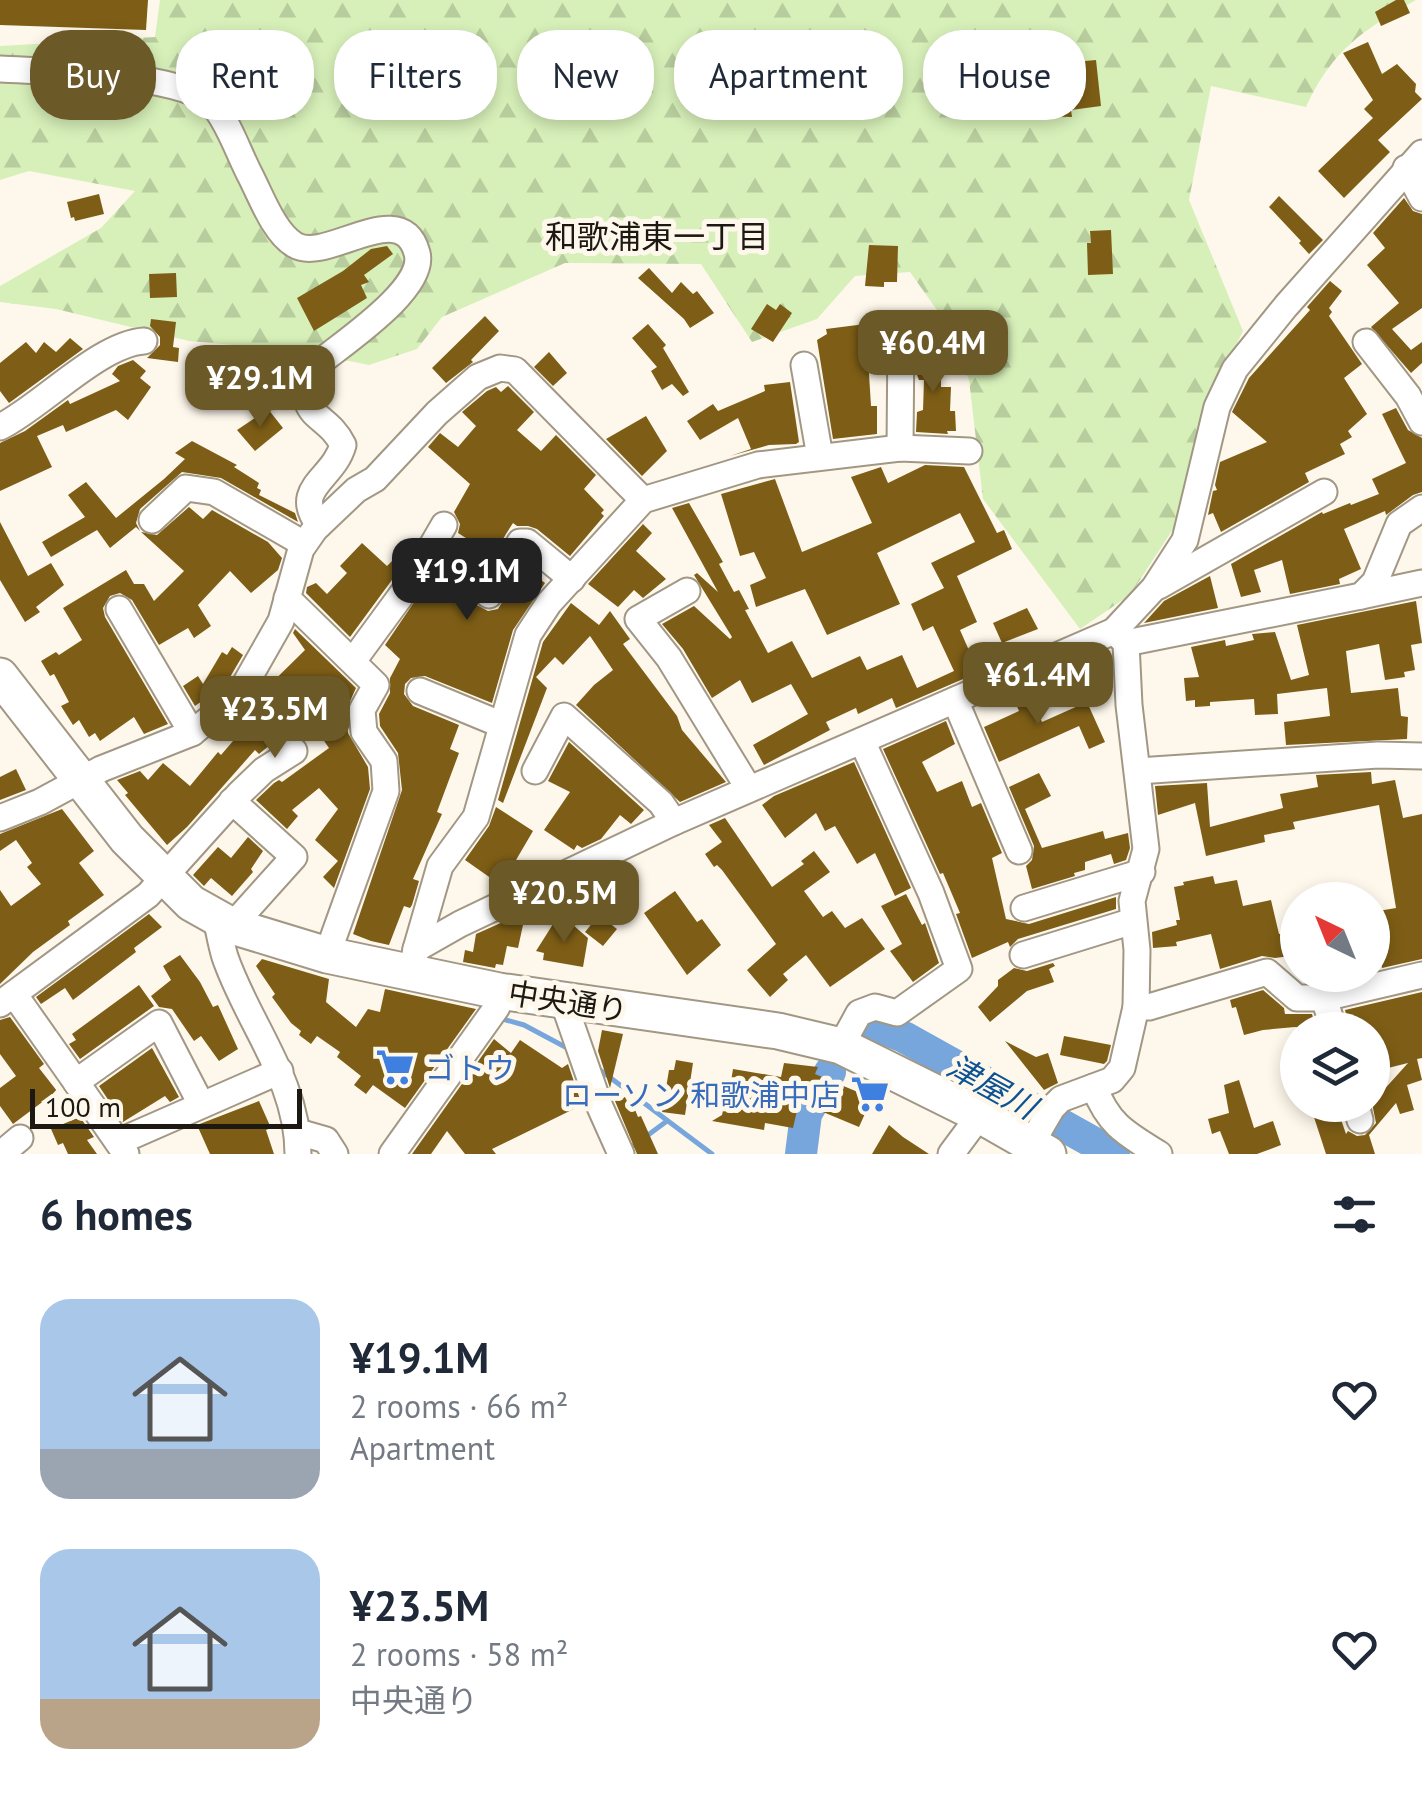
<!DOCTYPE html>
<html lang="en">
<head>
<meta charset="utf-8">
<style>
	:root { --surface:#fff; --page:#f2f2f3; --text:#1f2937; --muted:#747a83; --accent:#6b5927 }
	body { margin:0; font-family:"PT Sans","Noto Sans JP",sans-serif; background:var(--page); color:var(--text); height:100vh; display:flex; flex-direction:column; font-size:38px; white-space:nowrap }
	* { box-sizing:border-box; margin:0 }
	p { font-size:32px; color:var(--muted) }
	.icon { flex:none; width:55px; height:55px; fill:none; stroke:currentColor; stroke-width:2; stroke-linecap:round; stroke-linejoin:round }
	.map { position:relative; height:1154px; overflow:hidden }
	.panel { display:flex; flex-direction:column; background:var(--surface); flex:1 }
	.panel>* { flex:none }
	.hud { position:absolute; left:30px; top:30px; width:1362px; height:90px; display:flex; gap:20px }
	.needle { width:65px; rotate:317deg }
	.controls { position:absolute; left:1280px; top:882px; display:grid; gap:20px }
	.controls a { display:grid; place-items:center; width:110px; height:110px; border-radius:50%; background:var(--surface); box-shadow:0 5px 15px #0003; font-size:50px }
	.scale { position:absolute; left:30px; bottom:25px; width:272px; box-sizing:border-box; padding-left:10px; border:5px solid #1d1912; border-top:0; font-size:28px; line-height:35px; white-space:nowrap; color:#1d1912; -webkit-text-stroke:8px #fef8ec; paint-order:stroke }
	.price { position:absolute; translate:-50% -85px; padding:0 22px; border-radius:20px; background:var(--accent); color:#fff; font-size:32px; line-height:65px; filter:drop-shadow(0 2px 5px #0008) }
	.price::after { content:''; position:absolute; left:50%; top:60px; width:30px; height:22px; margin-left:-15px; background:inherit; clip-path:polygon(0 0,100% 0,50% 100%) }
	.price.current { background:#222; color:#fff }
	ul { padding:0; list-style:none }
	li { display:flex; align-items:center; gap:30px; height:250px; padding:0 40px }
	li span { display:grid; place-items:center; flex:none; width:280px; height:200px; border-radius:30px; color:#555 }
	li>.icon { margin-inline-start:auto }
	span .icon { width:120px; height:120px; fill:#fffc; stroke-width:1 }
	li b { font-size:42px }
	h2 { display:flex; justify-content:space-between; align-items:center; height:120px; padding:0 40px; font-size:42px }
	.tag { padding:0 35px; border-radius:40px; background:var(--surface); box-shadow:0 5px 15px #0003; font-size:35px; line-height:90px }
	.tag.current { background:var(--accent); color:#fff }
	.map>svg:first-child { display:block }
	.forest { fill:url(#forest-firs) }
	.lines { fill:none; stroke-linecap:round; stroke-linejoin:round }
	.stream { stroke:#77a6dc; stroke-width:5 }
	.river { stroke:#77a6dc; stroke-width:32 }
	.building { fill:#7e5e16 }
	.minor-casing { stroke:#a19784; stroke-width:29 }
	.highway-casing { stroke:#a19784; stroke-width:39 }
	.minor { stroke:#fff; stroke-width:25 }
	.highway { stroke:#fff; stroke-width:35 }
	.labels { text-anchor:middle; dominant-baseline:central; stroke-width:10; stroke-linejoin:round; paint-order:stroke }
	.street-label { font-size:30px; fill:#1d1912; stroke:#fef8ec }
	.shop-label { font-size:30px; fill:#366cbe; stroke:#fef8ec; text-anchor:start }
	.neighbourhood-label { font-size:32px; fill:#1d1912; stroke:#fef8ec }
	.water-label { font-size:32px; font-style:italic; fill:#0d5394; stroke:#fef8ec }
</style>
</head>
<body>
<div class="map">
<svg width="1422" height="1154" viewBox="0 0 1422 1154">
	<defs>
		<pattern id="forest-firs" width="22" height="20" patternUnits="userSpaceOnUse" patternTransform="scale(2.5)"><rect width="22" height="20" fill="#d7f0b9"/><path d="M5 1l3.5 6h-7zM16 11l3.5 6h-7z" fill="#b8cd9e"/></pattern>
	</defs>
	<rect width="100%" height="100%" fill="#fef8ec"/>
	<!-- forest -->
	<path class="forest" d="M160 0H1416C1363 30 1332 50 1306 107L1211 86 1189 200 1243 331 1216 386 1179 520 1130 595 1080 629 983 499 969 380 944 320 910 272 855 276 817 319 752 342 701 264 565 263 442 317 417 349 369 365 300 351 189 341 56 309 0 302V286L101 228 135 191 29 171 0 180V46L155 37Z"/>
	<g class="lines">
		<!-- stream -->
		<g class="stream">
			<polyline points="499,1018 524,1025 569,1049"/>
			<polyline points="596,1067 712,1154"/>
			<polyline points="629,1149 667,1121"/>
		</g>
		<!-- river -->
		<g class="river">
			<polyline points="868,1032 879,1027 904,1037 1114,1154"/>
			<polyline points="801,1154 806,1114 830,1072"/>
		</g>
	</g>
	<!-- building -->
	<g class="building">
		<polygon points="0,0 148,0 146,30 0,25"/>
		<polygon points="1396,0 1404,0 1410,13 1381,26 1375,12"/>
		<polygon points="1368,42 1382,74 1397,64 1416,84 1415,92 1422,99 1378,140 1390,152 1344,198 1318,171 1373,118 1364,109 1373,100 1343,53"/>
		<polygon points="1037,47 1041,65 1096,60 1101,106 1071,110 1072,117 1042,116 1040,92 1027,93 1024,64 1024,50"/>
		<polygon points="99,194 104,214 75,221 74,217 71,218 67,202"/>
		<polygon points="1279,196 1323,240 1309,254 1299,243 1301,241 1269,207"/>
		<polygon points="1404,198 1413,211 1422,214 1422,308 1392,329 1411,350 1422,342 1422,363 1411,373 1371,327 1399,303 1367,265 1385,248 1373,233"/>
		<polygon points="1111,230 1113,274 1088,275 1087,243 1091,243 1090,231"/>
		<polygon points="869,245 898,246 897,282 884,282 884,287 865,286"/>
		<polygon points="387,246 393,254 364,275 369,282 361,285 367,298 314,331 297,298 343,271 371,249"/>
		<polygon points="649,268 672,293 681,282 693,294 697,291 714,313 690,328 684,319 638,278"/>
		<polygon points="176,273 177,297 150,298 149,274"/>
		<polygon points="1330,281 1342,291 1329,308 1332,312 1329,316 1362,364 1344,378 1367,414 1348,431 1352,437 1340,444 1345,454 1305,473 1309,482 1221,532 1213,513 1208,515 1213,491 1217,490 1215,485 1220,462 1267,442 1232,412 1249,378 1310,310 1307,307"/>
		<polygon points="767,304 776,310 780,304 792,313 773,342 751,329"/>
		<polygon points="485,316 499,331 471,360 473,362 446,383 432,368"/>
		<polygon points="151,319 176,322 173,347 179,348 178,362 147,358 160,345 160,337 150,326"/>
		<polygon points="873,323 869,374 871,406 877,406 877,434 833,439 817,340 827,334 826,329"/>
		<polygon points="648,324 666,345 663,348 689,392 683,396 672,384 662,390 651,371 657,367 632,338"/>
		<polygon points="70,338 83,349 9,403 0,391 0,363 26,342 36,353 44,342 56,352"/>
		<polygon points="917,340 931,340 931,350 935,350 935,370 941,370 941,387 951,387 950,411 955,411 956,431 947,431 948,434 916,432 917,412 923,410 924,380 919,380 917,375"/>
		<polygon points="549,352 567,373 553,386 534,367"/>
		<polygon points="133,360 146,371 140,378 151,387 128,420 116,410 66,432 63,425 37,436 52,467 0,491 0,443 25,431 68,400 70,404 120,381 112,374 118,366"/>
		<polygon points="790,382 799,442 796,444 769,445 730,456 751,449 738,418 700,440 687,421 713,404 718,411 765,391 764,385"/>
		<polygon points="508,386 534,412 517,430 541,451 556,435 596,475 584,489 604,510 601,513 604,516 570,556 537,529 528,526 517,526 513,523 506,534 475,587 475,604 488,611 498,609 524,567 545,583 513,630 492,703 425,676 411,678 405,684 404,694 413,706 459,725 450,749 459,753 437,812 442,814 413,879 419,881 412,905 410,908 404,906 389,945 371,941 353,934 402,790 398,753 380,726 379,714 390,693 390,678 400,659 385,645 440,564 459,581 477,545 458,533 460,524 454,512 470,484 428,447 440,433 458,447 476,426 462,412 487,391 496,387 501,392"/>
		<polygon points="1396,408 1408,430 1422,438 1422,492 1413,495 1386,515 1385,511 1344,529 1361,569 1339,579 1340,584 1290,594 1282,560 1254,570 1261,592 1241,597 1231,564 1322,512 1323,514 1350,503 1351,505 1379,494 1372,479 1406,463 1382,414"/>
		<polygon points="268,409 283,428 255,451 237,430"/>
		<polygon points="646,416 667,451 642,476 606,439"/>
		<polygon points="192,441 237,465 234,467 259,483 257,488 261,490 259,495 295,513 298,522 221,478 182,472 140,509 136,523 140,531 136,527 110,548 97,530 51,557 42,542 85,517 68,495 86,482 116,518 164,479 185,459 175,453"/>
		<polygon points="925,465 964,467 997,533 1004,530 1012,549 957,576 977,622 960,630 971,655 976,653 984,670 896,708 892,698 858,714 856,708 826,722 830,730 764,765 753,745 808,714 791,684 752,703 740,680 712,698 683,649 662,624 694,606 730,639 732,637 694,575 697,573 718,592 672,508 689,503 723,562 719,564 734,592 739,590 749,609 745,610 768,653 792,641 812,678 860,656 867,670 902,655 917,688 954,671 933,626 923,631 911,604 944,588 931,563 975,542 960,513 877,553 900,604 827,635 805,589 756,607 750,585 766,578 754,552 740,556 721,494 775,479 802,552 872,523 851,477 881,467 888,483"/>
		<polygon points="189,507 203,519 212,510 268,542 282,558 278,570 251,593 230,571 198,605 211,626 194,638 188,628 159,645 132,600 120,593 110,596 103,608 105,617 168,724 144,734 134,717 100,741 95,733 89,737 79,720 73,725 61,706 69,702 54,674 50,676 41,661 56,652 59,655 82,640 63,608 126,570 134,584 144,584 154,601 184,571 141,532 157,535"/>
		<polygon points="0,522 28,576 51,563 64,585 36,607 40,612 25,622 0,580"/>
		<polygon points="643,524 652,533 636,551 666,579 643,598 634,590 618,607 588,584"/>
		<polygon points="362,543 387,566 392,561 400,569 350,637 306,593 307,587 316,583 327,594 347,573 340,566"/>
		<polygon points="1210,576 1218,608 1144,623 1164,601"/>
		<polygon points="1416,601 1422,643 1411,645 1415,670 1404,672 1405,677 1385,680 1379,644 1346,651 1351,693 1398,688 1401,716 1408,717 1407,739 1286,745 1284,722 1330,716 1327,688 1277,694 1278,714 1255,715 1254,699 1210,702 1210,706 1195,707 1195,700 1186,701 1184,678 1199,677 1191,647 1225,640 1226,646 1254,640 1252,634 1275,632 1291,680 1309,675 1297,625"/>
		<polygon points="571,603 599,625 610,611 630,639 623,644 677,716 682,730 726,782 680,802 576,705 594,685 613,670 590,636 563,665 555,657 536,677 547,688 503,803 498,800 543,642"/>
		<polygon points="1027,608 1038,629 1002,643 993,623"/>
		<polygon points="295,629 356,688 346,710 348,733 368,767 370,789 334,888 323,877 338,861 315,840 338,809 319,788 292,810 298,816 287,829 256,800 274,783 279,780 282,782 329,748 306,715 302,718 292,704 265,729 276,740 259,754 255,750 187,827 167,845 125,795 128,793 117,780 140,771 148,780 163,763 190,786 218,752 221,755 239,734 231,723 305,650 293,633"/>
		<polygon points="232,647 243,655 226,684 195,706 183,686 198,676 203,684 222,652 227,655"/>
		<polygon points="1110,655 1112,690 1098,691 1094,657"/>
		<polygon points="1025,687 1042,722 1087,702 1105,742 1089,749 1079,726 999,762 984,727 1019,711 1011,693"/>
		<polygon points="946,721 955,744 922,762 937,792 962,781 972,807 981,803 1002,853 992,858 1006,919 1029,924 1116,897 1116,909 1018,939 1010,947 1008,942 972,958 956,914 960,913 943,873 940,874 883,749"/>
		<polygon points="569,742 644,810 631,824 620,815 601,839 582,848 577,845 574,850 544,830 570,792 548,781"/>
		<polygon points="854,762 911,888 895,896 875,853 857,864 835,826 825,831 816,813 785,838 762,805 774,796"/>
		<polygon points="16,769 26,790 0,800 0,777"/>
		<polygon points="1371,772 1372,784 1395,780 1403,818 1422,814 1422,959 1382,968 1375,931 1372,931 1372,912 1396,908 1379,805 1293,822 1295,829 1264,835 1265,842 1206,856 1195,803 1158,815 1155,786 1207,783 1210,827 1283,808 1280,794 1318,787 1316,775"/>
		<polygon points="1039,773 1051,796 1025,809 1042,848 1103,831 1105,839 1128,833 1130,848 1126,860 1114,864 1111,854 1085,862 1085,870 1074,873 1075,876 1032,889 1026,866 1032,860 1034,846 1009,787"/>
		<polygon points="496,807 533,831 509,872 516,877 502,886 465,860 489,826"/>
		<polygon points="62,809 94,851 79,863 104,895 68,921 70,925 33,952 0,984 0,890 11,906 41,884 27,867 32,863 16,840 0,851 0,834"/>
		<polygon points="725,818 772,887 804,864 801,861 814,851 830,872 804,891 823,917 832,911 845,928 862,918 885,949 830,987 806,955 783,974 788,980 770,997 747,970 776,944 722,870 717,865 714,867 705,854 722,842 709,825"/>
		<polygon points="248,837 263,851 251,869 253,872 232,896 211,878 204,886 193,875 218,847 231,858"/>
		<polygon points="1213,876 1215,884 1237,880 1243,906 1271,900 1279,934 1298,930 1298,955 1275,958 1262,956 1220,969 1211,934 1176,942 1177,946 1153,948 1152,932 1177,925 1176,920 1180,920 1174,887 1184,885 1183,882"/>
		<polygon points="675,891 697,922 702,919 721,945 687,975 644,913"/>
		<polygon points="906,894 922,925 925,923 939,963 913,982 890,951 902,944 881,906"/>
		<polygon points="149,914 162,927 134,948 136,952 73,1000 65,988 41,1004 36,997"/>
		<polygon points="599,915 617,929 603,946 585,932"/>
		<polygon points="555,921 573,925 588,938 583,967 543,960 544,953 536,951"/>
		<polygon points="503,922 523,925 518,948 507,946 503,965 496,964 495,968 463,962 465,950 473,952 476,934"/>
		<polygon points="180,955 200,982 213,1007 218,1005 238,1049 219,1061 201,1036 194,1041 172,1009 159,1007 151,996 171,980 163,966"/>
		<polygon points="262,959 329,979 326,1002 356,1027 368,1009 380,1012 385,989 476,1009 405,1108 373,1085 366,1094 354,1085 361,1076 337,1057 340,1052 317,1036 311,1044 299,1035 301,1031 291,1023 272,997 275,994 256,966"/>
		<polygon points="1053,963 1055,966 1049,969 1054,982 1027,991 990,1022 978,1007 998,986 998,980 1014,968 1027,971"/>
		<polygon points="139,985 154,1006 80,1059 69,1044 76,1040 72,1034"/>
		<polygon points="1263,990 1284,1008 1285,1014 1312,1014 1317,1030 1295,1027 1263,1030 1244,1035 1236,1007 1232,1008 1230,1000"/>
		<polygon points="1422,992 1422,1058 1417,1059 1422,1080 1407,1085 1414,1110 1400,1114 1396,1103 1369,1135 1375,1154 1326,1154 1310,1105 1336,1105 1346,1134 1348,1131 1357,1136 1365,1135 1376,1123 1372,1103 1408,1063 1372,1072 1372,1030 1350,1030 1345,1010"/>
		<polygon points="10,1017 44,1064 39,1068 57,1091 13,1124 0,1106 0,1088 16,1076 0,1054 0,1020"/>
		<polygon points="602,1030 623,1034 610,1088 598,1051"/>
		<polygon points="1064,1036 1111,1045 1107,1061 1104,1064 1060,1055"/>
		<polygon points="494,1039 511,1053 520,1040 562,1068 568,1064 582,1105 492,1149 496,1154 465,1154 447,1131 431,1154 412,1154"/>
		<polygon points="1005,1041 1036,1057 1048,1053 1058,1083 1044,1090"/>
		<polygon points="152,1048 179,1097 170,1102 165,1096 123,1122 99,1086"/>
		<polygon points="676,1060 693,1063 685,1115 662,1112 669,1070 674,1070"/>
		<polygon points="784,1063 818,1067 815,1074 872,1098 859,1127 799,1102 793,1128 765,1123 764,1130 712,1121 722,1115 724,1106 727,1106 733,1069 781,1077"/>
		<polygon points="1239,1080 1254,1128 1273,1121 1281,1145 1257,1154 1229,1154 1220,1131 1212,1134 1208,1119 1229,1113 1224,1085"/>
		<polygon points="625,1097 627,1101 631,1100 638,1117 641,1116 658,1154 637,1154 615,1101"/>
		<polygon points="259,1101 271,1128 266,1130 274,1154 210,1154 197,1125"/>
		<polygon points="80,1117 94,1137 87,1140 97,1154 68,1154 63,1143 58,1145 51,1129"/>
		<polygon points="889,1125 903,1137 929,1154 872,1154"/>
	</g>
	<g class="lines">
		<!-- minor casing -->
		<g class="minor-casing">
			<g id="minor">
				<path d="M0 69C46 72 186 72 215 107 230 126 239 154 250 175 261 196 274 233 295 245 327 264 401 195 417 253 427 289 340 345 314 367 291 419 327 411 343 445 333 480 291 488 319 525"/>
				<polyline points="1406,168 1422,198"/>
				<polyline points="1366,342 1408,396 1422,422"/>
				<polyline points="804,365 820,457"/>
				<path d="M0 427C41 407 99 344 144 341"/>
				<polyline points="900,448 901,331"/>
				<polyline points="152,520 186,488 214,492 304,544"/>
				<polyline points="1159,586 1324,492"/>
				<polyline points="687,591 638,619 669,658 749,789"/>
				<polyline points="489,595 520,542 527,542 572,579"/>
				<polyline points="1361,596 1422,583"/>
				<polyline points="287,598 376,685 362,710 364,732 384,761 386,791 327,955"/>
				<polyline points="119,609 192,733"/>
				<polyline points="1114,631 1154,588 1185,540 1217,407 1235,369 1286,306 1422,153"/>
				<polyline points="1126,643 1361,596 1375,582 1399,524 1422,508"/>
				<polyline points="353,661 411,582 444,525"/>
				<polyline points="420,691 500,724"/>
				<polyline points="955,700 1019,851"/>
				<polyline points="535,771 564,716 661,803 674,822"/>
				<polyline points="1138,771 1378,755 1422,756"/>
				<polyline points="0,818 40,802 101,769 192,733 239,695 281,621 301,549 315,529 356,490 375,479 437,413 478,377 500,368 515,370 643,500"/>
				<polyline points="1024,908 1142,872"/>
				<path d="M216 918C219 931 221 944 225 957 248 1024 298 1080 298 1154"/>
				<polyline points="232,926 294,857 232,801"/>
				<polyline points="416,949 440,866 476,817 528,635 549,603 643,500 758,465 900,448 969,451"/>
				<polyline points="1023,955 1133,921"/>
				<polyline points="412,971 416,949 460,924 674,822 1114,631 1126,643 1129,705 1146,849 1132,901 1137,950 1136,1007 1122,1068 1112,1080 1061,1099 1052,1108 1031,1144"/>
				<polyline points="14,994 76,1082"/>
				<polyline points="1324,998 1422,975"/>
				<polyline points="563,1001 600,1107 621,1154"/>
				<polyline points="0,1004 148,895 239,794 264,770 294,751"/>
				<polyline points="1136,1007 1149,1007 1267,972 1297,998 1324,998 1334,1030"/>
				<polyline points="841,1046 859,1013 875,1007 897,1013 959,969 931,893 862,741"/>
				<path d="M1094 1087C1109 1125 1125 1133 1159 1154"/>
				<polyline points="1356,1105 1360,1120"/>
				<polyline points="298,1132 326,1140 335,1154"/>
				<polyline points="118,1142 280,1071"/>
				<polyline points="1,1154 20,1138"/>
				<polyline points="126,1154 76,1082 159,1023 201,1104"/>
				<polyline points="392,1154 497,1007 499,991"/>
				<polyline points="951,1154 980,1115"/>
			</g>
		</g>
		<!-- highway casing -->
		<g class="highway-casing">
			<polyline id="highway" points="0,676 127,839 191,903 232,926 327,955 499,991 778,1031 841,1046 980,1115 1048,1154"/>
		</g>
		<!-- minor -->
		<use href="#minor" class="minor"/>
		<!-- highway -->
		<use href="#highway" class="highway"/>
	</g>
	<!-- icons -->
	<defs>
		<g id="supermarket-bare" transform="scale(3)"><path d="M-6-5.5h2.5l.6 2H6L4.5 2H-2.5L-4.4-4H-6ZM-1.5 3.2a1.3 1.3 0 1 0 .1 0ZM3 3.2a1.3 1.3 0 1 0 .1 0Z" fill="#3f7fe0" stroke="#fef8ec" stroke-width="2.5" paint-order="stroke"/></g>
	</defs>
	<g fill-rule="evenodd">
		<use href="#supermarket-bare" x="395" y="1067"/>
		<use href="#supermarket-bare" x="870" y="1094"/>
	</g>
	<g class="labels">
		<!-- street labels -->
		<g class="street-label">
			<text transform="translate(568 1001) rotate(9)">中央通り</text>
		</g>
		<!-- shop labels -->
		<g class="shop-label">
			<text x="425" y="1067">ゴトウ</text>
			<text x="840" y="1094" text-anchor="end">ローソン 和歌浦中店</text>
		</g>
		<!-- neighbourhood labels -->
		<g class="neighbourhood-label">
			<text x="657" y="236">和歌浦東一丁目</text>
		</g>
		<!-- water labels -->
		<g class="water-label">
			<text transform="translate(992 1086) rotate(29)">津屋川</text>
		</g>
	</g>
</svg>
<div class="controls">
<a><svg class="needle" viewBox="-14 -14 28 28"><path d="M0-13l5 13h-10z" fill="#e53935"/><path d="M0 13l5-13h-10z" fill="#747a83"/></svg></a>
<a><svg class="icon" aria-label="layers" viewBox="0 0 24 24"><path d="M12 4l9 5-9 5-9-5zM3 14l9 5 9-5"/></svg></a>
</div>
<div class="scale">100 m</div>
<b class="price" style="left:933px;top:395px">¥60.4M</b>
<b class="price" style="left:260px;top:430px">¥29.1M</b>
<b class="price current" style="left:467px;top:623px">¥19.1M</b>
<b class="price" style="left:1038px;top:727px">¥61.4M</b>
<b class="price" style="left:275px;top:761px">¥23.5M</b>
<b class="price" style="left:564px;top:945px">¥20.5M</b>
<div class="hud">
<a class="tag current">Buy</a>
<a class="tag">Rent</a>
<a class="tag">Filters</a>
<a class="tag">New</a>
<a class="tag">Apartment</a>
<a class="tag">House</a>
</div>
</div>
<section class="panel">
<h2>6 homes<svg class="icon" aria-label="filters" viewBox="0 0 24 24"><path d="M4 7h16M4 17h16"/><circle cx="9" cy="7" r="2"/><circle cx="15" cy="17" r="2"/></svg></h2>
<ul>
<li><span style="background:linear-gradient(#a9c7e8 75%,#9aa5b1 0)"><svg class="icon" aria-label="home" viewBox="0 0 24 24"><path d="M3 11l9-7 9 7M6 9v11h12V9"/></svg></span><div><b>¥19.1M</b><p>2 rooms · 66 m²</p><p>Apartment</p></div><svg class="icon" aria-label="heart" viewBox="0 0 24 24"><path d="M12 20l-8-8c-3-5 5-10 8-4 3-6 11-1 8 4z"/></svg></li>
<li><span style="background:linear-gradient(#a9c7e8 75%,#b9a48a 0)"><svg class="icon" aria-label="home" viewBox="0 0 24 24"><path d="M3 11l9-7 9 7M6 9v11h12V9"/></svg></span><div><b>¥23.5M</b><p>2 rooms · 58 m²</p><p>中央通り</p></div><svg class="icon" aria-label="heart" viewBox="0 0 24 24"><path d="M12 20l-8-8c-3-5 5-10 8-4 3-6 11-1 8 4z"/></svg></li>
</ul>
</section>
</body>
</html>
